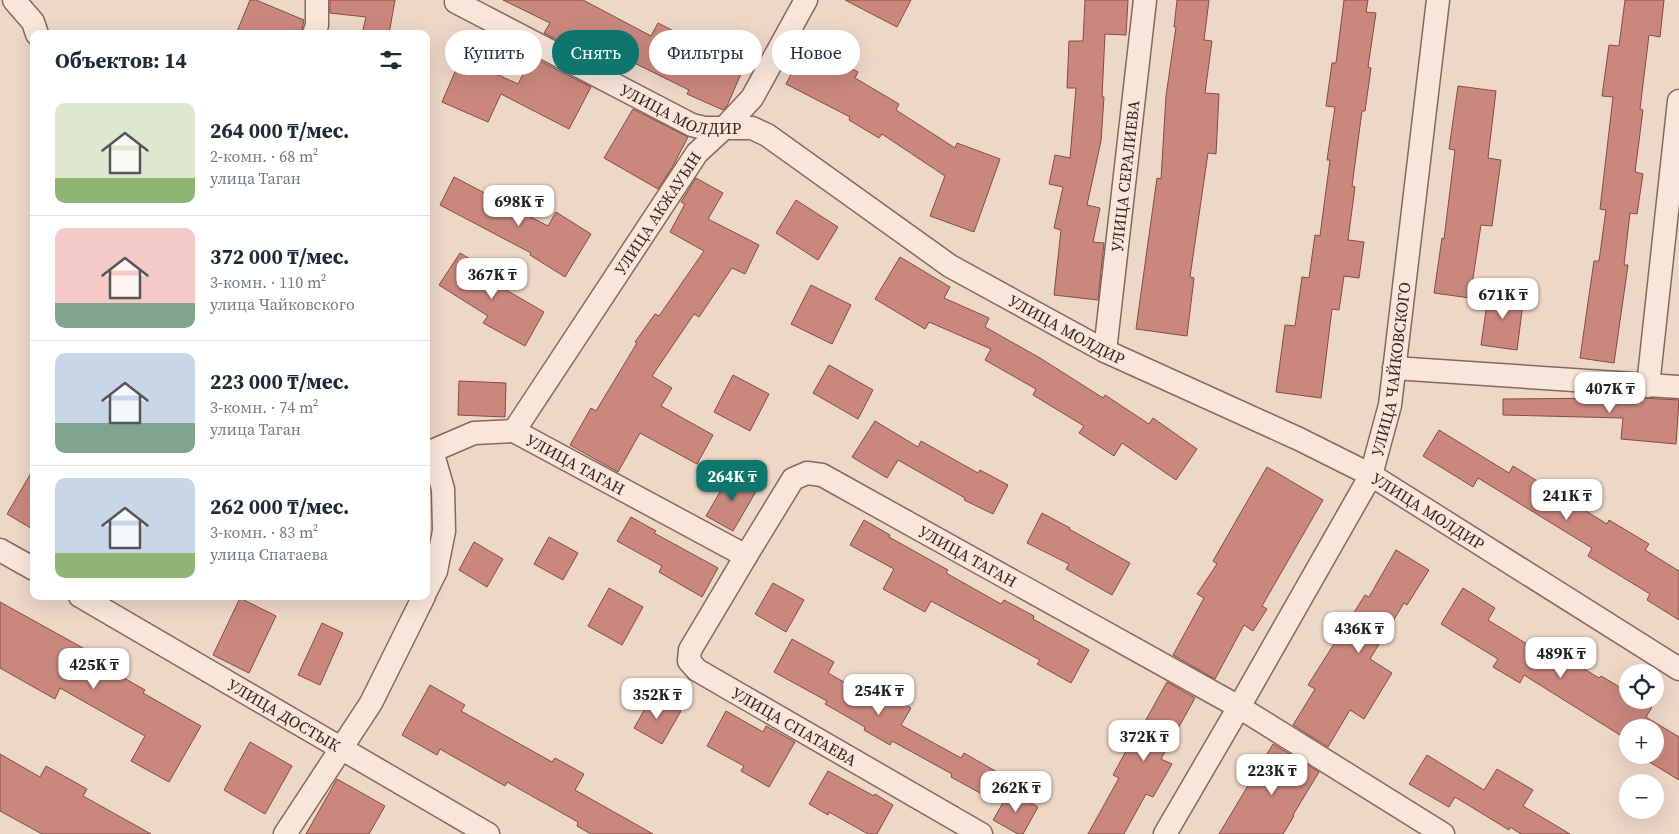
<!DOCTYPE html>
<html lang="ru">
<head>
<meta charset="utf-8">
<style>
	:root { --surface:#fff; --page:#f6f6f7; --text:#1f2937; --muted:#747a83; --line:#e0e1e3; --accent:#0f766e }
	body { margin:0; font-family:"Source Serif 4",serif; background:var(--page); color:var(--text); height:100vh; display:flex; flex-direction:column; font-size:19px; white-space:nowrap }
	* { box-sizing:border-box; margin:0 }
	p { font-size:16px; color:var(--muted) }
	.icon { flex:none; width:28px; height:28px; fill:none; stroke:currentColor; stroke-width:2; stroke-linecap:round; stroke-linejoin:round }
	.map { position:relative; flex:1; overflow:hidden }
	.details { position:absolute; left:30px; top:30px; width:400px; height:570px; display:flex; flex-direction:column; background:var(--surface); border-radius:10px; box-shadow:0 5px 20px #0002 }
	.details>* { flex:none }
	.banner { position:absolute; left:445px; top:30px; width:475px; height:45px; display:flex; gap:10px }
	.buttons { position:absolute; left:1619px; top:664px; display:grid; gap:10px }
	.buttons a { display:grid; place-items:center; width:45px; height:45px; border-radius:50%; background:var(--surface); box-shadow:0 5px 20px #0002; font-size:25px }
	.price { position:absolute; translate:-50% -42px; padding:0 11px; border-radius:10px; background:#fff; color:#222; font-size:16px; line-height:32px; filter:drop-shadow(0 1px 2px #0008) }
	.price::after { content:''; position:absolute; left:50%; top:30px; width:15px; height:11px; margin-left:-8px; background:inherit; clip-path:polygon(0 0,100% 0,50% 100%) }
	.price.active { background:var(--accent); color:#fff }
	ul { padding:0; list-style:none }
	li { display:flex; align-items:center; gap:15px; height:125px; padding:0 25px }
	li+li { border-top:1px solid var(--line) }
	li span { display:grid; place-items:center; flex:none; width:140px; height:100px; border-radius:10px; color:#555 }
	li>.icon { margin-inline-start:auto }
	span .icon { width:60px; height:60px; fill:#fffc; stroke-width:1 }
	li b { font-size:21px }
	h2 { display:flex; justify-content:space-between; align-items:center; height:60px; padding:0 25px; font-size:21px }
	.tag { padding:0 18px; border-radius:22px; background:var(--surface); box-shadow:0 5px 20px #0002; font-size:18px; line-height:45px }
	.tag.active { background:var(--accent); color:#fff }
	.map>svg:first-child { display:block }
	.building { fill:#ca877e; stroke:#874a43 }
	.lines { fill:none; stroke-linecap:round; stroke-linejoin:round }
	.minor-casing { stroke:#88675d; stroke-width:25 }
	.minor { stroke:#f8e6da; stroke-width:22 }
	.labels { text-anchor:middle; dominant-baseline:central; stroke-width:5; stroke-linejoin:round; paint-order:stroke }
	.street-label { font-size:16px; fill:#392520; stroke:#f5e3d6 }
</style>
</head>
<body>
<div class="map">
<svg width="1679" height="834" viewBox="0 0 1679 834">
	<rect width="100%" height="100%" fill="#edd7c7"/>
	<!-- building -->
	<g class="building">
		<polygon points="250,0 256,0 304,20 301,34 236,34"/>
		<polygon points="330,0 395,0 389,34 362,34 366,17 330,13"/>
		<polygon points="503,0 583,0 651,36 658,23 701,45 701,47 744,67 727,106 723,110 687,94 689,90 610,51 603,64 544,33 550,23"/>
		<polygon points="845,0 911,0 897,27"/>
		<polygon points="1085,0 1128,0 1126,35 1105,34 1102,97 1104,97 1101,141 1087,205 1100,208 1093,242 1104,243 1098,300 1054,295 1061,230 1054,228 1063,187 1049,184 1055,155 1070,158 1076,88 1067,88 1069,41 1083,41"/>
		<polygon points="1177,0 1209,0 1204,40 1212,41 1205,93 1219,94 1216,154 1208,153 1190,277 1194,278 1187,336 1136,329 1157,178 1161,179 1166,96 1176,27 1174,27"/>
		<polygon points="1344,0 1368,0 1366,12 1376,13 1368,67 1371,68 1365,111 1362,111 1352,186 1355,187 1348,240 1364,242 1359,278 1344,276 1339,310 1332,309 1321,398 1276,392 1285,325 1295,326 1302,277 1309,278 1315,235 1320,236 1330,160 1327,160 1335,107 1326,106 1332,63 1336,63"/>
		<polygon points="1625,0 1664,0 1660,37 1649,35 1640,109 1643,110 1635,172 1643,174 1637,214 1630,213 1624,265 1628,265 1614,363 1580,358 1594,261 1599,261 1606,210 1600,209 1613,97 1602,96 1609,45 1619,46"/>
		<polygon points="806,45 858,72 855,78 899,104 896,110 955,148 957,143 1000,159 974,232 930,216 945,176 882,134 879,138 849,120 850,117 786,84"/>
		<polygon points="532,57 591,87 569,129 501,94 488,122 442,102 461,58 518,84"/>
		<polygon points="1458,86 1496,91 1488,158 1501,160 1492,226 1481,225 1470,298 1434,293 1442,238 1444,239 1455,150 1449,149"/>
		<polygon points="633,109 688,137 673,166 658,189 604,158"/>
		<polygon points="454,177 548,226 556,212 591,234 565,277 530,255 531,253 440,205"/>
		<polygon points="696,178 723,193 708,219 759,245 745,274 732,268 699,317 694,314 652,376 672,388 661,406 713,435 697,464 640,433 618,472 570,445 591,408 596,411 637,343 635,342 655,314 659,316 704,251 670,232 685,204 681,202"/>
		<polygon points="796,200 838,227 818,260 776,233"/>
		<polygon points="460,253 493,273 489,280 544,312 525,346 483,323 488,316 439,285"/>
		<polygon points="900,257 950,287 944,298 989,318 985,327 1040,358 1103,398 1105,395 1149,424 1153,418 1197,449 1176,480 1122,443 1114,456 1079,433 1084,426 1033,395 1036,389 985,360 991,349 929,322 925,329 875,299"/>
		<polygon points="811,285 851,305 832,344 791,324"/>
		<polygon points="1489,290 1524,295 1517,350 1481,345"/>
		<polygon points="829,365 873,390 858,419 813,393"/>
		<polygon points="733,375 769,394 750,431 714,412"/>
		<polygon points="459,381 506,383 505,417 458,415"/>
		<polygon points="1624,397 1679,400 1676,444 1621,439 1623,418 1503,415 1503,399 1624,398"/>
		<polygon points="875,421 918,447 921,441 978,473 980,470 1008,485 993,514 964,500 965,498 898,460 887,478 852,457"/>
		<polygon points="1439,430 1509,473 1513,466 1607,524 1609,520 1649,544 1645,550 1679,571 1679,620 1647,600 1650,594 1588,556 1592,548 1478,478 1473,487 1423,456"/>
		<polygon points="1267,467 1323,500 1262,606 1267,609 1253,631 1244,625 1215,679 1173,655 1204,598 1197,594 1217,564 1213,561"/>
		<polygon points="34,468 34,530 7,514"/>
		<polygon points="731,473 758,488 733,531 706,516"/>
		<polygon points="1042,513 1070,528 1069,529 1130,563 1112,595 1066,569 1069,564 1027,543"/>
		<polygon points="631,517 656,531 654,533 718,568 702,597 659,572 662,566 617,541"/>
		<polygon points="864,520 890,535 889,537 948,570 946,573 1001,604 1004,600 1034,616 1033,619 1089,650 1071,683 1037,664 1040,660 931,601 925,612 883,589 894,569 850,545"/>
		<polygon points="549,537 578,553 563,580 534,564"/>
		<polygon points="474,542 503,559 487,587 459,570"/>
		<polygon points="1396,550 1429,570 1407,605 1404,603 1370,659 1392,673 1364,719 1350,710 1328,747 1293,725 1315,689 1308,685 1365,595 1369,597"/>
		<polygon points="773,583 804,600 786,632 755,614"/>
		<polygon points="609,588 643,607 622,645 588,626"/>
		<polygon points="1463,588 1495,608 1488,620 1553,660 1558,653 1599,678 1601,676 1628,692 1628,700 1641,700 1652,707 1646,717 1679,737 1679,780 1638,755 1655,755 1655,728 1628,728 1628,740 1524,675 1520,683 1493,667 1498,659 1441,624"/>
		<polygon points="240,598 276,616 249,673 213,655"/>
		<polygon points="0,602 83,648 80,653 145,690 143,693 201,726 169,782 131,761 145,736 60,688 55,699 0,668"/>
		<polygon points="322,623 343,633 320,685 298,675"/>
		<polygon points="792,639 834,662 828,673 879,702 884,693 911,708 901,725 961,758 964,753 1002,775 989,798 951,777 952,774 892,741 890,745 864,730 865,727 825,704 827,701 774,672"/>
		<polygon points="1167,682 1195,698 1161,759 1172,764 1153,797 1146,794 1124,834 1088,834 1119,778 1113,775 1131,742 1133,743"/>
		<polygon points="430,685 465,705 461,711 552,762 555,758 584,774 575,790 653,834 591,834 577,826 578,822 507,782 505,786 440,749 437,755 402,735"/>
		<polygon points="653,695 681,711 662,744 634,728"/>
		<polygon points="726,711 763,732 766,726 795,742 769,787 741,771 744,766 707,746"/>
		<polygon points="250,742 292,766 265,814 224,790"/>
		<polygon points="1273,744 1319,772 1293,815 1294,816 1283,834 1219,834"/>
		<polygon points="0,754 40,777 46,766 87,789 83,796 151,834 42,834 0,811"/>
		<polygon points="1427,755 1484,790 1497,769 1533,790 1523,806 1570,834 1521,834 1510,827 1509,830 1455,797 1449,807 1409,784"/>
		<polygon points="828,771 874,796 875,794 893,805 877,834 868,834 829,812 828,815 809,804"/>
		<polygon points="337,779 385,806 369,834 306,834"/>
		<polygon points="1010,791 1038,807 1023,834 1018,834 993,820"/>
	</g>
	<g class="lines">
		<!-- minor casing -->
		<g class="minor-casing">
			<g id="minor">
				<polyline points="14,0 33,22 37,34"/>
				<path id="s1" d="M456 2 692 125 704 128H752L767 135 950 266 1105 351 1299 439 1371 475 1679 669"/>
				<polyline points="314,34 317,25 317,0"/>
				<path id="s2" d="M1105 351 1145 0"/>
				<polyline points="1394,368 1679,387"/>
				<polyline points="1648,386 1679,101"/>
				<path id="s3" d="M514 431 746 556 793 479 807 473 822 475 1239 707 1443 834"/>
				<path id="s4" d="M514 431 697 153 724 128 752 98 806 0"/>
				<polyline points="426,450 432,451 474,433 514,431"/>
				<polyline points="0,550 34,569"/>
				<path id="s5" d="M746 556 690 650 689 661 697 670 981 834"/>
				<polyline points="426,591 436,571 444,531 443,489 432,451"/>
				<path id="s6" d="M80 596 488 834"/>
				<polyline points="285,834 371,703 424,596"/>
				<path id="s7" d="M1165 834 1239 707 1371 475 1390 405 1438 0"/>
			</g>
		</g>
		<!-- minor -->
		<use href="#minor" class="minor"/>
	</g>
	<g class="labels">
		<!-- street labels -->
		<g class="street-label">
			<text stroke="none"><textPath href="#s1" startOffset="251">УЛИЦА МОЛДИР</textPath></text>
			<text stroke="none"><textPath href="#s2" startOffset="176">УЛИЦА СЕРАЛИЕВА</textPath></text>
			<text stroke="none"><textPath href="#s4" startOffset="261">УЛИЦА АКЖАУЫН</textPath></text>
			<text stroke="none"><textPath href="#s1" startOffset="701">УЛИЦА МОЛДИР</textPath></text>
			<text stroke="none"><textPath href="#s7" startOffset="522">УЛИЦА ЧАЙКОВСКОГО</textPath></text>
			<text stroke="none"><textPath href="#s3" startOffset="70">УЛИЦА ТАГАН</textPath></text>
			<text stroke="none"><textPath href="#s1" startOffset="1106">УЛИЦА МОЛДИР</textPath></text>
			<text stroke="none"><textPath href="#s3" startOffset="551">УЛИЦА ТАГАН</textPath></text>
			<text stroke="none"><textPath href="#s6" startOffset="236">УЛИЦА ДОСТЫК</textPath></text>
			<text stroke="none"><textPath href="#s5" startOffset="245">УЛИЦА СПАТАЕВА</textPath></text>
		</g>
	</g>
</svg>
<div class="buttons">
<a><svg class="icon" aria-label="locate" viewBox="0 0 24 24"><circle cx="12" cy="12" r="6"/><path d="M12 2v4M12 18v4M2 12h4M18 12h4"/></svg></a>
<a>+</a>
<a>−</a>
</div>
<b class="price" style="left:519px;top:227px">698K ₸</b>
<b class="price" style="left:492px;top:300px">367K ₸</b>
<b class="price" style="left:1503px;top:320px">671K ₸</b>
<b class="price" style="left:1610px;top:414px">407K ₸</b>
<b class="price active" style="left:732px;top:502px">264K ₸</b>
<b class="price" style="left:1567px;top:521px">241K ₸</b>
<b class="price" style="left:1359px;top:654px">436K ₸</b>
<b class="price" style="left:1561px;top:679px">489K ₸</b>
<b class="price" style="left:94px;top:690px">425K ₸</b>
<b class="price" style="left:879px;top:716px">254K ₸</b>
<b class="price" style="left:657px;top:720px">352K ₸</b>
<b class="price" style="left:1144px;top:762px">372K ₸</b>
<b class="price" style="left:1272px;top:796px">223K ₸</b>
<b class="price" style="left:1016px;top:813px">262K ₸</b>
<div class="banner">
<a class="tag">Купить</a>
<a class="tag active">Снять</a>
<a class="tag">Фильтры</a>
<a class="tag">Новое</a>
</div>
<section class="details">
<h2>Объектов: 14<svg class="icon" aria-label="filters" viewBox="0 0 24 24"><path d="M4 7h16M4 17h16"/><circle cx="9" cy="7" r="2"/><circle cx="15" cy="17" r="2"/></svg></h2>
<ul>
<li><span style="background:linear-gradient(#dfe7d0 75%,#8fb573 0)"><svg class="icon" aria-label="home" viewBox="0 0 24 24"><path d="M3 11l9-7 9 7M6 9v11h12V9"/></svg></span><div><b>264 000 ₸/мес.</b><p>2-комн. · 68 m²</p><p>улица Таган</p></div></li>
<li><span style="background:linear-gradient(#f6c9c9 75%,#7fa58c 0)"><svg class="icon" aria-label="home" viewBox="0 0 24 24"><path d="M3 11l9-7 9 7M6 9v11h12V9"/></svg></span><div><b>372 000 ₸/мес.</b><p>3-комн. · 110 m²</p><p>улица Чайковского</p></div></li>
<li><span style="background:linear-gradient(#c9d6e8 70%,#7fa58c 0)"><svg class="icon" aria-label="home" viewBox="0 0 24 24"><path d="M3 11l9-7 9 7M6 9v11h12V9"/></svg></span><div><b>223 000 ₸/мес.</b><p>3-комн. · 74 m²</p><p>улица Таган</p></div></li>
<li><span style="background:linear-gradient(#c9d6e8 75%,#8fb573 0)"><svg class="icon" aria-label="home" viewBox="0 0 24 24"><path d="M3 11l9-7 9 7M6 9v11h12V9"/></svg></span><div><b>262 000 ₸/мес.</b><p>3-комн. · 83 m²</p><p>улица Спатаева</p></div></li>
</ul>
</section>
</div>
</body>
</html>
